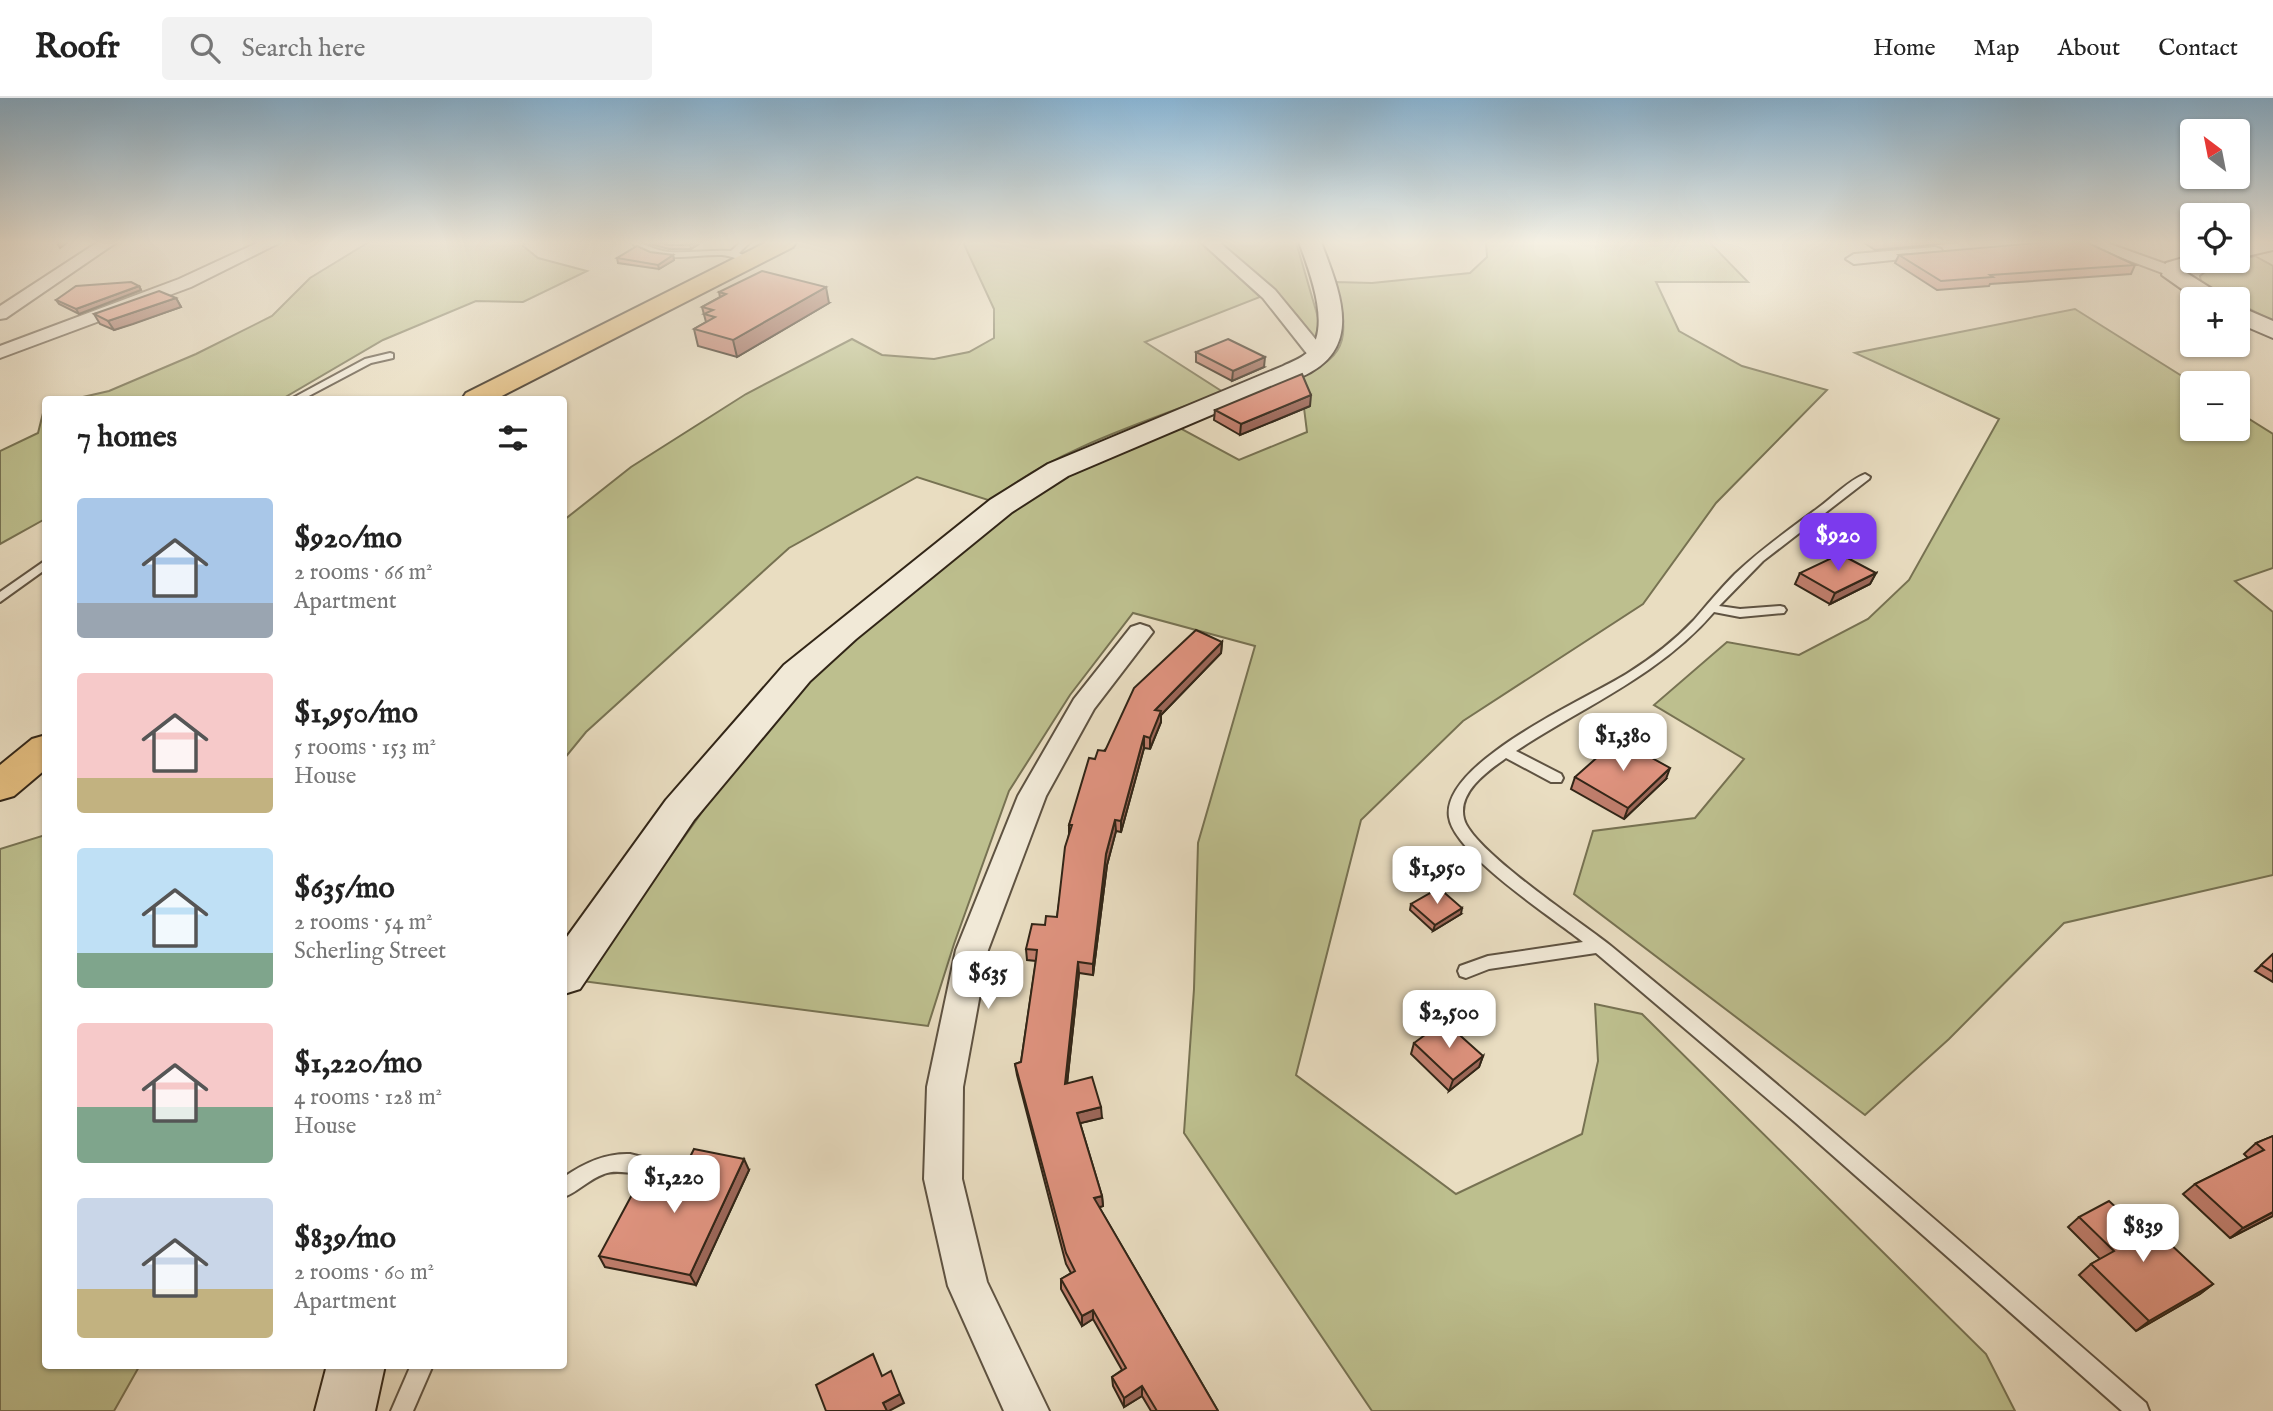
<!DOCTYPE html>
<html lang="en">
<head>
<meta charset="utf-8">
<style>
	:root { --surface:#fff; --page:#f2f2f2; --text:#222; --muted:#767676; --line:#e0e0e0; --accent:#7c3aed }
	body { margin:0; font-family:"IM FELL English",serif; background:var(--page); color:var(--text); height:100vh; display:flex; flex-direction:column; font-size:26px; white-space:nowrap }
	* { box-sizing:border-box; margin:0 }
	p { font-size:23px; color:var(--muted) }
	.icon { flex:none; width:38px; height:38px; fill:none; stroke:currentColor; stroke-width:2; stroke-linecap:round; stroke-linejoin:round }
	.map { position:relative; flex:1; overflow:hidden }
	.panel { position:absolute; left:42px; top:298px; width:525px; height:973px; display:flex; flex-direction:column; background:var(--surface); border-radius:7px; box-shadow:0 2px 5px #0004 }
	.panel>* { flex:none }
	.needle { width:46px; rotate:328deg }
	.tools { position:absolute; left:2180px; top:21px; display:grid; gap:14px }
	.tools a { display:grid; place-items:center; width:70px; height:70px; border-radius:7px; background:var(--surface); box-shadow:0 2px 5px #0004; font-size:35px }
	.price { position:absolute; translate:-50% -60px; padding:0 16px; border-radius:14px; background:#fff; color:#222; font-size:23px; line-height:46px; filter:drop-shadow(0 2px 4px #0008) }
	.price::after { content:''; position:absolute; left:50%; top:42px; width:21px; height:16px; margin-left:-10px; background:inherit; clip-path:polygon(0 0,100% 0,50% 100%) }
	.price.on { background:var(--accent); color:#fff }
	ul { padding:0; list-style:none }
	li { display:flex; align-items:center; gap:21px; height:175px; padding:0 35px }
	li span { display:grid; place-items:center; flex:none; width:196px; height:140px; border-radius:7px; color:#555 }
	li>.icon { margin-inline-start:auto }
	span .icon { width:84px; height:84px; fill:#fffc; stroke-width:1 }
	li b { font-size:30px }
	h2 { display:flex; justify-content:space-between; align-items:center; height:84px; padding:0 35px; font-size:30px }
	header { display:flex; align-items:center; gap:42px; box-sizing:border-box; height:98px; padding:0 35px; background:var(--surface); border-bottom:2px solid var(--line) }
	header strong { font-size:33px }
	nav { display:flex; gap:38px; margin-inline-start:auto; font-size:24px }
	.search { width:490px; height:63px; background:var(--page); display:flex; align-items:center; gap:18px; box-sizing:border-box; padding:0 24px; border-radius:7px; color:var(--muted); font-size:26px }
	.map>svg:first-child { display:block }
	.green { fill:#bdbf8e; stroke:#777252; stroke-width:2 }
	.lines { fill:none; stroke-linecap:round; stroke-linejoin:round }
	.lane-casing { stroke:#5f5342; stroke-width:4 }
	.street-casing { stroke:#5f5342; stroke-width:4 }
	.secondary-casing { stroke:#312517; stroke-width:4 }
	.primary-casing { stroke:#312517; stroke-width:4 }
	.lane { fill:#f1e9d7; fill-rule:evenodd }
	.street { fill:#f1e9d7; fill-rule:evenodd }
	.secondary { fill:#f1e9d7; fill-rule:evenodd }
	.primary { fill:#e4be80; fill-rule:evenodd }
	.wall { fill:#c07e6d; stroke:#312517; stroke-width:2 }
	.shaded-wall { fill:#9c6759; stroke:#312517; stroke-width:2 }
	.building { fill:#df937f; stroke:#312517; stroke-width:2 }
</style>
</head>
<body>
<header>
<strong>Roofr</strong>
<div class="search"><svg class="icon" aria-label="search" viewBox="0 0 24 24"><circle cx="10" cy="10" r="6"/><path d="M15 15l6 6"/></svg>Search here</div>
<nav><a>Home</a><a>Map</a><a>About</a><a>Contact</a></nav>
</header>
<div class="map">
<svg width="2273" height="1313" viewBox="0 0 2273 1313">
	<rect width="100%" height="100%" fill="#e9ddc1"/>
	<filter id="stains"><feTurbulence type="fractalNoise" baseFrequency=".00286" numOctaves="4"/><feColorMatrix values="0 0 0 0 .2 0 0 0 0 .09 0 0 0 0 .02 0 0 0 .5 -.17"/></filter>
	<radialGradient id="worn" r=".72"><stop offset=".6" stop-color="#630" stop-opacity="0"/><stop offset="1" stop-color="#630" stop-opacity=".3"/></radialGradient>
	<!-- green -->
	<g class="green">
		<polygon points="369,144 525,144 523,148 538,160 587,173 523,204 476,203 383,242 282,301 74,301 109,293 196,256 272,218 310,180"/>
		<path d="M963 144H1200L1260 199 1145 244 1223 294C1150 322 1050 353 991 403L917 379 789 450 586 634 564 661V422L631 369 746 296 852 241 882 257 934 261 969 254 994 240V211Z"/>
		<path d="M1219 144H1296L1319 223 1315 242C1291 203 1253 174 1219 144Z"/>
		<path d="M1486 144H1709L1748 184H1656L1679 233 1742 268 1827 292 1716 405 1643 506 1463 623 1361 722 1296 977 1456 1096 1582 1036 1598 963 1595 906 1642 916 1986 1256 2015 1313H1372L1184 1035 1194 891 1198 745 1255 548 1133 515 1070 597 1009 693 954 846 928 928 582 883 707 707 772 624 818 574 891 511 1041 390 1180 330 1239 362 1307 334 1300 278C1353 257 1347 233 1336 184L1372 185 1470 175 1487 159Z"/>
		<polygon points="2255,158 2273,168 2273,223 2238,205 2238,201 2231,201 2201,184 2200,178 2210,170"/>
		<polygon points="2075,211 2193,285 2193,331 2238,331 2238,314 2273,336 2273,470 2235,483 2273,514 2273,777 2064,825 1949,941 1865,1017 1574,796 1593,733 1695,720 1744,661 1654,607 1727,544 1799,557 1868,521 1909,482 1999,321 1855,255"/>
		<polygon points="45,307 45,421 0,446 0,353 38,335"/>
		<polygon points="45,737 46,1267 140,1267 114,1313 0,1313 0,751"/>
	</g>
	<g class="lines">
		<!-- lane casing -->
		<g class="lane-casing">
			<g id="lane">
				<path d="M631 144C644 144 655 153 669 154 690 155 710 152 731 153L741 144H750L739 155 753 162 749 164C740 162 732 158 722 157 692 156 656 168 631 144Z"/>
				<polygon points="390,255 393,256 393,260 371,265 303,301 291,301 365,261"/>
				<path d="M1865 376 1870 379 1869 381 1763 463 1719 508 1740 511 1780 508 1784 509 1786 512 1784 515 1740 519 1714 514C1659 578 1584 608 1516 653L1561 676 1563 680 1561 684H1551L1506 660C1488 673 1457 694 1464 721 1472 752 1582 825 1611 848 1793 997 1969 1151 2146 1305L2149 1313H2122L1796 1025 1596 855 1489 871 1466 880 1460 878 1458 873 1460 868 1488 858 1583 844C1553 820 1454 756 1449 719 1441 664 1587 601 1628 575 1652 560 1674 543 1694 522 1707 507 1720 491 1735 476 1761 451 1790 431 1818 410 1833 399 1849 382 1865 376Z"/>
				<polygon points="46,462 46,471 0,504 0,494"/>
				<path d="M630 1056 650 1061 652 1067 650 1073C635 1079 619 1070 604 1076 589 1081 578 1094 564 1099V1079C584 1065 605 1055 630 1056Z"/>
				<polygon points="411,1267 433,1267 413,1313 391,1313"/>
			</g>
		</g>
		<!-- street casing -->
		<g class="street-casing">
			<g id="street">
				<polygon points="98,144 117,144 6,220 0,221 0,208"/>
				<polygon points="259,144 281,144 191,189 0,260 0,248 179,181"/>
				<polygon points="1201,144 1219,144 1275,192 1326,254 1328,258 1326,262 1312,262 1263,200"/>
				<polygon points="2080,144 2104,144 2177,170 2179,173 2177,176 2165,176"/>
				<polygon points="1935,149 1941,151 1943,154 1941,157 1854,166 1846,161 1854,156"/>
				<polygon points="1140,526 1149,529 1153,534 1094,611 1046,698 988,852 963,989 962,1081 987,1184 1049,1313 1004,1313 948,1188 924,1081 927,989 956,852 1018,698 1074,601 1131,529"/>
			</g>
		</g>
		<!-- secondary casing -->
		<g class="secondary-casing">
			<g id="secondary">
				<path d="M1299 144H1321C1340 195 1365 251 1301 279L1068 378 1012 414 856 541 810 583 694 722 580 891 564 896V843L666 702 784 567 990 402 1048 366 1283 268C1291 264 1300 261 1307 255 1333 232 1309 172 1299 144Z"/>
				<polygon points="2247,144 2273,144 2273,152 2238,160 2238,146"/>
				<polygon points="2193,157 2193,163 2205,163 2202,168 2185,174 2220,196 2224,201 2196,201 2162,177 2166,165"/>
				<polygon points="2238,208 2273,223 2273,240 2238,225"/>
				<polygon points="327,1267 385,1267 375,1313 315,1313"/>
			</g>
		</g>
		<!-- primary casing -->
		<g class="primary-casing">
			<g id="primary">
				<polygon points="767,144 796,144 793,149 496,301 462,301 466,295"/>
				<polygon points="46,637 46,671 14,698 0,702 0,667 32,641"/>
			</g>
		</g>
		<!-- lane -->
		<use href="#lane" class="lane"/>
		<!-- street -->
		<use href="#street" class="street"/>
		<!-- secondary -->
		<use href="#secondary" class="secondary"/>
		<!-- primary -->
		<use href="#primary" class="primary"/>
	</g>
	<!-- wall -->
	<g class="wall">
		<polygon points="650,144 702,144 691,151 669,151 650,146"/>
		<polygon points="1863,144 1960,144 1875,152"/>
		<polygon points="2091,147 2135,167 2131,176 1990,186 1989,188 1937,192 1895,165 1899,157"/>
		<polygon points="673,157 674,162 659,171 618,165 617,160"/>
		<polygon points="139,188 141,192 79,216 59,206 56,202"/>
		<polygon points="719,194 829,205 737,259 698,248 694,231 706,224 702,209 720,199"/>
		<polygon points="176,200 181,209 114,232 100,226 94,216"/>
		<polygon points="1196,254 1264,269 1232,283 1196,264"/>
		<polygon points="1310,308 1240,337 1214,322 1215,312"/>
		<polygon points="1800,475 1876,475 1870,486 1830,506 1795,486"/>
		<polygon points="1222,544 1221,555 1161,617 1161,624 1150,651 1144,650 1121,734 1116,733 1107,767 1093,877 1079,875 1067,985 1102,1020 1080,1025 1102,1098 1103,1108 1099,1109 1218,1313 1151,1313 1142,1298 1124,1309 1113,1288 1112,1279 1122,1272 1093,1221 1082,1228 1061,1191 1061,1181 1071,1175 1066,1166 1017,977 1015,966 1021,964 1036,863 1027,862 1026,851 1045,827 1057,819 1069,736 1069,727 1095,661"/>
		<polygon points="1575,679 1666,681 1624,721 1571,691"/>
		<polygon points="1411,806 1461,816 1433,833 1410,812"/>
		<polygon points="2273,856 2273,884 2255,873"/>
		<polygon points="1414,945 1483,958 1479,969 1449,993 1411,956"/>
		<polygon points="2273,1038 2273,1118 2230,1140 2183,1096 2195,1086 2248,1060 2244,1056 2256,1045"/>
		<polygon points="749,1072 696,1187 605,1169 599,1158 676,1087"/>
		<polygon points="2079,1119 2143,1134 2213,1186 2200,1196 2136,1233 2079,1177 2091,1166 2100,1161 2068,1129"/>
	</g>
	<!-- shaded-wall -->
	<g class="shaded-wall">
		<polygon points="57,144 68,144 60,150"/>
		<polygon points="694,144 702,144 691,151 690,147"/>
		<polygon points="673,157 674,162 659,171 658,167"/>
		<polygon points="139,188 141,192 79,216 76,211"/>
		<polygon points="826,189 829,205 737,259 733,242"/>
		<polygon points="176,200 181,209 133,226 114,232 108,223"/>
		<polygon points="1265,259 1264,269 1232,283 1233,273"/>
		<polygon points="1311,297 1310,308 1240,337 1241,326"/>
		<polygon points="1876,475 1870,486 1830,506 1835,495"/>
		<polygon points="1222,544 1221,555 1161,617 1161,624 1150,651 1150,640 1155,612"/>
		<polygon points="1144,638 1144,650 1121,734 1121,723"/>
		<polygon points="1670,670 1666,681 1624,721 1628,710"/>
		<polygon points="1115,722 1116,733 1107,767 1093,877 1093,866 1106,756"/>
		<polygon points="1462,810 1461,816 1433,833 1435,827"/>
		<polygon points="1078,864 1079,875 1066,996 1065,986"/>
		<polygon points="1483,958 1479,969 1449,993 1453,982"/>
		<polygon points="1101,1009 1102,1020 1077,1026 1077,1015"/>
		<polygon points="744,1061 749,1072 696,1187 690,1177"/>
		<polygon points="1102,1098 1103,1108 1094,1111 1094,1100"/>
		<polygon points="2273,1114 2273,1118 2230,1140 2243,1130"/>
		<polygon points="2213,1186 2200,1196 2136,1233 2149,1223"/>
		<polygon points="1093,1212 1093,1221 1082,1228 1082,1218"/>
		<polygon points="1142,1288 1142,1298 1124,1309 1124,1300"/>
		<polygon points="900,1296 904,1305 889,1313 886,1313 883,1305"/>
	</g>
	<!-- building -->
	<g class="building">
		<polygon points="659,144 694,144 690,147 668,147"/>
		<polygon points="2048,144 2086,144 2135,167 1990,177 1993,179 1941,183 1899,157"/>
		<polygon points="637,148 650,154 673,157 658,167 617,160"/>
		<polygon points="762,173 826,189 733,242 694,231 715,219 704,216 713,212 702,209 726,196 719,194"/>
		<polygon points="131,184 139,188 76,211 56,202 76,188"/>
		<polygon points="159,193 176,200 108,223 94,216"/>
		<polygon points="1228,241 1265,259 1233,273 1196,254"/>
		<polygon points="1302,276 1311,297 1241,326 1215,312"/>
		<polygon points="1840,456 1876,475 1835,495 1800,475"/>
		<polygon points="1196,532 1222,544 1155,612 1161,613 1150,640 1144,638 1121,723 1115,722 1106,756 1093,866 1078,864 1065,986 1092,979 1101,1009 1077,1015 1102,1098 1094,1100 1218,1313 1157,1313 1142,1288 1124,1300 1112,1279 1126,1270 1093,1212 1082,1218 1061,1181 1075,1173 1066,1155 1015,966 1021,964 1036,861 1037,852 1026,851 1032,826 1045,827 1046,818 1057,819 1065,749 1072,727 1069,727 1089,660 1095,661 1098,652 1105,653 1134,590"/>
		<polygon points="1618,641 1670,670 1628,710 1575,679"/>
		<polygon points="1439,790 1462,810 1435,827 1411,806"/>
		<polygon points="2273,856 2273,874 2261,867"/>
		<polygon points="1444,923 1483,958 1453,982 1414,945"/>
		<polygon points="2273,1038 2273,1114 2243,1130 2195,1086 2264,1052 2256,1045"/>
		<polygon points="694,1051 744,1061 690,1177 599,1158 641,1080 676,1087"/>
		<polygon points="2109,1103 2143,1134 2152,1129 2213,1186 2149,1223 2091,1166 2114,1153 2079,1119"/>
		<polygon points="873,1256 882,1278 891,1273 900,1296 883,1305 887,1313 826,1313 816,1287"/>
	</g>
	<!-- sky -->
	<linearGradient id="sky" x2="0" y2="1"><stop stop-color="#89b6d6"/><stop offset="0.44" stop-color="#f5f0e3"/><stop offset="1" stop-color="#f5f0e3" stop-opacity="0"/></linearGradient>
	<rect width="2273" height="328" fill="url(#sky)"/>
	<rect width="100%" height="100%" filter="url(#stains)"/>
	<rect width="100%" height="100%" fill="url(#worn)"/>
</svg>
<div class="tools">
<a><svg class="needle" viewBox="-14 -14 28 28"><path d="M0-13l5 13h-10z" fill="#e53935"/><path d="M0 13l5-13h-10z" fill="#767676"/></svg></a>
<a><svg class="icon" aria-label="locate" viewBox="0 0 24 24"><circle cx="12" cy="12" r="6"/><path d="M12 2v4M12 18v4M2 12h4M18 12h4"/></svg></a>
<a>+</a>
<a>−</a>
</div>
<b class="price on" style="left:1838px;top:475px">$920</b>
<b class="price" style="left:1623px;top:675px">$1,380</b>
<b class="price" style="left:1437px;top:808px">$1,950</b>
<b class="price" style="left:988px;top:913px">$635</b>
<b class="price" style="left:1449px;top:952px">$2,500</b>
<b class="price" style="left:674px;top:1117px">$1,220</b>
<b class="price" style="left:2143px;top:1166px">$839</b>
<section class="panel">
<h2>7 homes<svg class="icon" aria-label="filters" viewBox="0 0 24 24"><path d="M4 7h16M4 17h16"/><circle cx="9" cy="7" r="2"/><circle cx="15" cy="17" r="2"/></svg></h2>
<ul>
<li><span style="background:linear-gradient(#a9c7e8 75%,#9aa5b1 0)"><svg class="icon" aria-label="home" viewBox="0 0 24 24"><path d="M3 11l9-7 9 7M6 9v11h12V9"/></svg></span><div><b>$920/mo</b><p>2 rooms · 66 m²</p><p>Apartment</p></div></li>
<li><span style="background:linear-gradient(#f6c9c9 75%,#c2b280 0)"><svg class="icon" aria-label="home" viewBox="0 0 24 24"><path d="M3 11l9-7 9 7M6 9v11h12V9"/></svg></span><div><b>$1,950/mo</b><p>5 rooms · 153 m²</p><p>House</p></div></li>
<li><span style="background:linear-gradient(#bfe0f5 75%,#7fa58c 0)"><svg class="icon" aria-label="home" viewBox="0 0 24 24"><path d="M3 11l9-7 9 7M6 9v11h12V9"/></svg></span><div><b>$635/mo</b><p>2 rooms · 54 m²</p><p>Scherling Street</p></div></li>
<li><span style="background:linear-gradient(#f6c9c9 60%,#7fa58c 0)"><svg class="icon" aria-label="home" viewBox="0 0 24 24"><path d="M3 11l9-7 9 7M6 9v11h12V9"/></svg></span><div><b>$1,220/mo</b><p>4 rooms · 128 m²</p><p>House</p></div></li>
<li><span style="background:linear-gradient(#c9d6e8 65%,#c2b280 0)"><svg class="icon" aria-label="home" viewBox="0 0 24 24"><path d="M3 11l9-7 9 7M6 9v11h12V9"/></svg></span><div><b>$839/mo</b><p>2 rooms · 60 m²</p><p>Apartment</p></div></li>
</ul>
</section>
</div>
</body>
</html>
